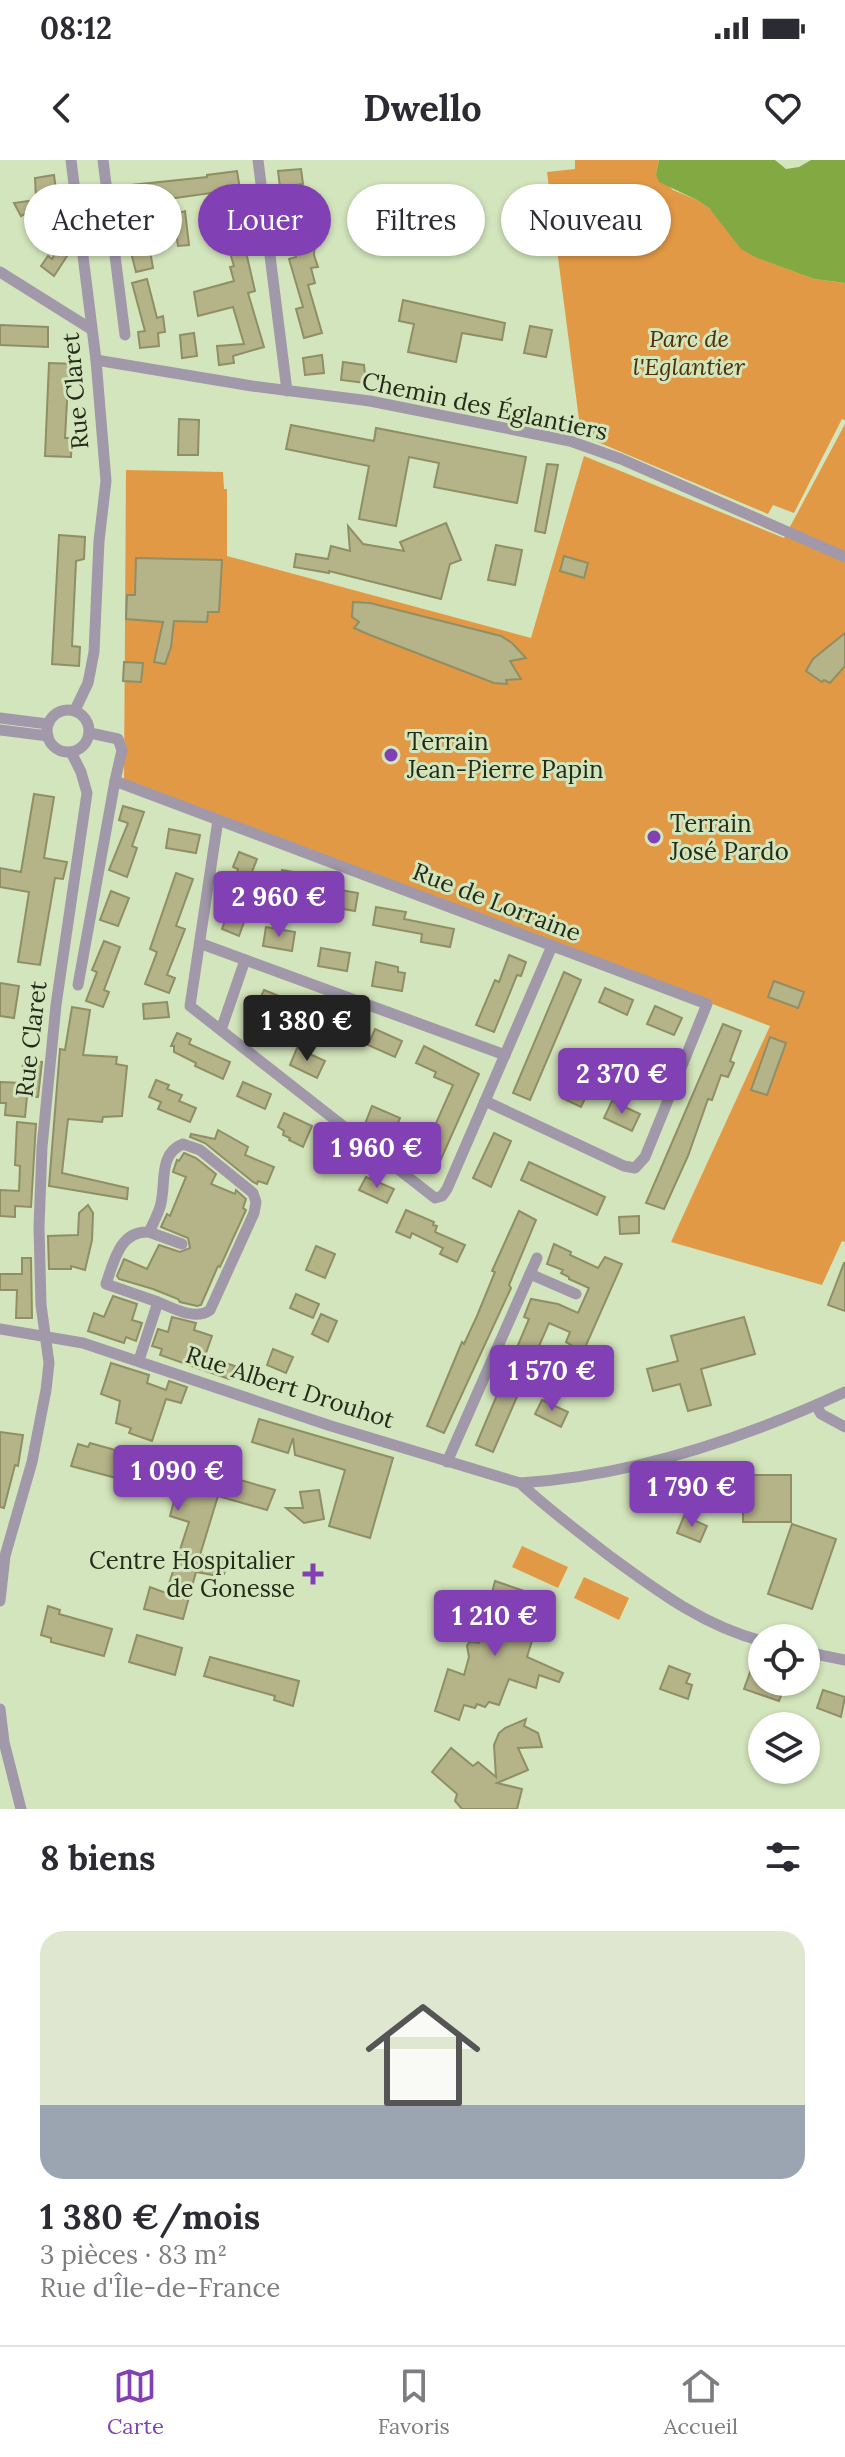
<!DOCTYPE html>
<html lang="fr">
<head>
<meta charset="utf-8">
<style>
	:root { --surface:#fff; --page:#f2f2f3; --text:#2b2b33; --muted:#7c7c81; --line:#e1e1e2; --accent:#8240b5 }
	body { margin:0; font-family:Lora,serif; background:var(--page); color:var(--text); height:100vh; display:flex; flex-direction:column; font-size:30px; white-space:nowrap }
	* { box-sizing:border-box; margin:0 }
	p { font-size:26px; color:var(--muted) }
	.icon { flex:none; width:44px; height:44px; fill:none; stroke:currentColor; stroke-width:2; stroke-linecap:round; stroke-linejoin:round }
	.map { position:relative; height:1649px; overflow:hidden }
	.side { display:flex; flex-direction:column; background:var(--surface); flex:1 }
	.side>* { flex:none }
	.guide { position:absolute; left:24px; top:24px; width:798px; height:72px; display:flex; gap:16px }
	.fabs { position:absolute; left:748px; top:1464px; display:grid; gap:16px }
	.fabs a { display:grid; place-items:center; width:72px; height:72px; border-radius:50%; background:var(--surface); box-shadow:0 2px 6px #0004; font-size:40px }
	.price { position:absolute; translate:-50% -68px; padding:0 18px; border-radius:8px; background:var(--accent); color:#fff; font-size:26px; line-height:52px; filter:drop-shadow(0 2px 4px #0008) }
	.price::after { content:''; position:absolute; left:50%; top:48px; width:24px; height:18px; margin-left:-12px; background:inherit; clip-path:polygon(0 0,100% 0,50% 100%) }
	.price.on { background:#222; color:#fff }
	ul { padding:0; list-style:none }
	li { display:grid; align-content:center; gap:16px; height:424px; padding:0 40px }
	li+li { border-top:2px solid var(--line) }
	li span { display:grid; place-items:center; height:248px; border-radius:24px; color:#555 }
	li>.icon { margin-inline-start:auto }
	span .icon { width:144px; height:144px; fill:#fffc; stroke-width:1 }
	li b { font-size:34px }
	h2 { display:flex; justify-content:space-between; align-items:center; height:96px; padding:0 40px; font-size:34px }
	.tag { padding:0 28px; border-radius:36px; background:var(--surface); box-shadow:0 2px 6px #0004; font-size:28px; line-height:72px }
	.tag.on { background:var(--accent); color:#fff }
	.status { display:flex; justify-content:space-between; align-items:center; height:56px; padding:0 40px; background:var(--surface); direction:ltr }
	.status svg { height:22px; fill:currentColor }
	header { display:flex; justify-content:space-between; align-items:center; height:104px; padding:0 40px; background:var(--surface); font-size:36px; font-weight:700 }
	.tabs { display:flex; justify-content:space-around; align-items:center; height:112px; border-top:2px solid var(--line); background:var(--surface); font-size:22px; color:var(--muted) }
	.tabs a { display:grid; justify-items:center; gap:4px }
	.tabs .on { color:var(--accent) }
	.map>svg:first-child { display:block }
	.green { fill:#e29945 }
	.water { fill:#83aa42 }
	.building { fill:#b5b489; stroke:#8f8e65; stroke-width:2 }
	.lines { fill:none; stroke-linecap:round; stroke-linejoin:round }
	.minor { stroke:#a199aa; stroke-width:11 }
	.poi-dot { fill:#8240b5; stroke:#d3e5bc; stroke-width:3 }
	.labels { text-anchor:middle; dominant-baseline:central; stroke-width:6; stroke-linejoin:round; paint-order:stroke }
	.park-label { font-size:24px; font-style:italic; fill:#4e2f08; stroke:#d3e5bc }
	.street-label { font-size:24px; fill:#242b1b; stroke:#d3e5bc }
	.poi-label { font-size:24px; fill:#242b1b; stroke:#d3e5bc; text-anchor:start }
</style>
</head>
<body>
<div class="status"><b>08:12</b><svg viewBox="0 0 49 12"><path d="M0 12V9h3v3zM5 12V6h3v6zM10 12V3h3v9zM15 12V0h3v12zM26 1h20v11H26zM47 4h2v5h-2z"/></svg></div>
<header><svg class="icon" aria-label="back" viewBox="0 0 24 24"><path d="M15 5l-7 7 7 7"/></svg>Dwello<svg class="icon" aria-label="heart" viewBox="0 0 24 24"><path d="M12 20l-8-8c-3-5 5-10 8-4 3-6 11-1 8 4z"/></svg></header>
<div class="map">
<svg width="845" height="1649" viewBox="0 0 845 1649">
	<rect width="100%" height="100%" fill="#d3e5bc"/>
	<!-- green -->
	<g class="green">
		<polygon points="575,0 659,0 656,14 673,30 697,40 709,48 758,98 814,119 845,123 845,260 842,259 794,353 773,345 768,354 581,275 547,12 575,9"/>
		<polygon points="845,264 845,1082 842,1081 822,1125 671,1082 770,866 124,619 126,310 223,312 224,329 227,329 227,396 531,478 584,296 784,378"/>
		<polygon points="522,1386 568,1407 558,1428 512,1407"/>
		<polygon points="584,1417 629,1438 619,1460 574,1438"/>
	</g>
	<!-- water -->
	<polygon class="water" points="659,0 775,0 786,9 799,7 811,0 845,0 845,123 814,119 757,98 741,89 709,48 697,40 659,22 656,14"/>
	<!-- building -->
	<g class="building">
		<polygon points="301,9 303,24 280,27 278,11"/>
		<polygon points="237,11 240,29 125,45 122,26 207,17 207,15"/>
		<polygon points="54,15 57,37 53,38 56,64 38,67 35,48 21,56 14,43 36,40 35,18"/>
		<polygon points="301,44 311,82 315,81 314,95 318,107 311,108 315,123 308,125 322,173 304,178 296,149 303,147 289,99 296,97 283,49"/>
		<polygon points="185,51 189,85 178,86 173,55"/>
		<polygon points="237,53 255,131 248,133 264,187 233,196 234,203 219,205 217,186 244,184 233,147 198,156 194,132 234,121 230,107 234,106 219,58"/>
		<polygon points="145,62 153,108 136,112 126,73 130,72 129,66"/>
		<polygon points="60,84 71,90 54,116 41,106 48,96 52,99"/>
		<polygon points="147,119 157,158 163,156 165,172 158,173 159,186 140,188 138,172 145,171 132,123"/>
		<polygon points="403,140 505,163 502,180 462,173 456,202 408,192 414,164 399,161"/>
		<polygon points="0,165 48,167 48,187 0,185"/>
		<polygon points="530,166 552,170 546,197 524,193"/>
		<polygon points="194,173 197,196 182,198 180,175"/>
		<polygon points="322,195 324,213 305,215 303,198"/>
		<polygon points="343,202 364,205 366,223 341,220"/>
		<polygon points="49,203 76,204 75,223 68,223 65,278 72,278 71,297 45,296"/>
		<polygon points="179,259 199,260 198,295 178,295"/>
		<polygon points="291,265 374,281 376,268 526,297 517,343 434,327 439,303 409,297 396,366 359,359 369,306 286,289"/>
		<polygon points="547,304 558,305 545,373 535,371"/>
		<polygon points="446,363 461,400 450,404 441,439 329,411 329,413 294,407 296,394 328,399 331,386 350,391 348,366 363,384 404,391 400,382"/>
		<polygon points="59,375 85,377 84,399 76,401 72,486 80,487 79,506 52,504"/>
		<polygon points="496,385 522,390 515,425 488,420"/>
		<polygon points="564,396 588,403 584,418 560,411"/>
		<polygon points="136,398 222,400 219,452 208,452 207,462 174,461 171,487 165,504 154,502 163,462 126,459 127,435 135,435"/>
		<polygon points="353,442 370,443 501,476 512,483 526,498 510,501 521,519 506,520 507,524 494,523 370,475 354,468 359,462 352,457"/>
		<polygon points="845,473 845,506 830,523 824,520 822,522 806,511 813,499"/>
		<polygon points="124,502 143,503 141,522 123,521"/>
		<polygon points="34,634 54,637 44,698 67,702 63,719 55,718 40,805 18,802 29,732 0,727 0,708 21,712"/>
		<polygon points="123,646 144,652 132,686 137,688 127,717 109,710 128,663 119,660"/>
		<polygon points="169,669 200,675 196,693 166,688"/>
		<polygon points="239,692 257,699 245,730 250,732 239,760 244,762 239,776 222,769 232,741 227,739 238,709 233,707"/>
		<polygon points="282,710 311,715 307,734 293,731 292,737 278,734"/>
		<polygon points="176,713 193,719 176,766 185,769 167,815 175,818 169,833 145,824 157,792 150,789"/>
		<polygon points="329,728 358,733 355,751 326,746"/>
		<polygon points="111,731 129,738 118,766 100,760"/>
		<polygon points="376,747 406,752 404,759 454,769 450,787 421,782 422,774 373,765"/>
		<polygon points="266,767 295,772 292,791 263,786"/>
		<polygon points="104,781 120,787 104,830 109,832 103,847 86,841 97,812 92,810"/>
		<polygon points="321,788 350,793 347,811 318,806"/>
		<polygon points="509,795 526,802 521,816 517,815 494,872 476,865 495,820 499,822"/>
		<polygon points="376,802 398,807 398,812 405,813 402,831 372,826"/>
		<polygon points="564,812 581,820 530,940 513,933"/>
		<polygon points="774,821 804,832 798,848 768,837"/>
		<polygon points="0,823 19,826 14,858 0,856"/>
		<polygon points="605,828 633,840 627,855 599,842"/>
		<polygon points="264,830 279,836 260,874 246,868"/>
		<polygon points="167,842 169,857 144,859 143,844"/>
		<polygon points="316,846 344,858 337,875 309,863"/>
		<polygon points="655,846 682,858 674,875 647,864"/>
		<polygon points="72,847 90,850 83,895 117,897 116,904 127,906 122,956 103,957 102,962 68,959 62,1013 128,1028 127,1039 49,1026 60,889 65,890"/>
		<polygon points="723,864 741,871 730,901 734,903 728,917 721,915 712,940 708,939 688,996 664,1049 646,1043"/>
		<polygon points="375,869 402,881 395,897 368,885"/>
		<polygon points="177,873 191,879 189,884 230,902 223,919 195,906 196,903 174,892 174,886 171,886"/>
		<polygon points="770,877 786,883 767,935 751,930"/>
		<polygon points="424,886 479,914 437,1008 418,1000 423,987 425,988 453,925 434,917 436,912 416,903"/>
		<polygon points="297,888 325,901 317,918 290,905"/>
		<polygon points="23,901 42,902 38,937 27,936 25,957 5,955 6,943 0,943 0,922 22,923"/>
		<polygon points="156,920 169,925 167,929 182,935 179,941 196,948 190,962 158,949 161,942 149,937"/>
		<polygon points="569,921 589,930 581,947 562,938"/>
		<polygon points="243,922 271,934 265,949 237,936"/>
		<polygon points="612,941 640,954 632,971 604,958"/>
		<polygon points="372,946 400,958 392,976 365,964"/>
		<polygon points="284,953 312,966 303,987 289,980 290,978 283,975 284,971 278,967"/>
		<polygon points="17,962 36,964 31,1047 15,1046 15,1057 0,1056 0,1030 19,1031 20,1006 15,1005"/>
		<polygon points="218,970 248,987 245,995 274,1007 267,1024 258,1021 257,1024 253,1022 205,983 190,977 191,974 215,979"/>
		<polygon points="494,973 511,981 491,1027 473,1018"/>
		<polygon points="324,987 352,999 346,1013 318,1001"/>
		<polygon points="184,993 196,998 216,1014 211,1024 235,1034 236,1030 246,1039 243,1048 246,1050 220,1107 218,1106 201,1145 197,1146 180,1142 178,1139 153,1129 119,1119 117,1116 124,1099 147,1109 159,1085 180,1092 190,1088 188,1078 161,1067 167,1054 170,1056 186,1017 173,1012 177,1000 179,1001"/>
		<polygon points="529,1002 605,1037 597,1055 521,1020"/>
		<polygon points="366,1017 394,1029 387,1043 359,1030"/>
		<polygon points="88,1045 93,1053 92,1080 85,1110 71,1106 71,1109 49,1109 48,1076 78,1075 79,1053"/>
		<polygon points="406,1050 434,1062 433,1065 437,1066 435,1072 465,1085 457,1102 440,1094 443,1088 412,1073 410,1078 396,1072"/>
		<polygon points="519,1051 536,1060 509,1125 511,1128 444,1273 427,1266 462,1182 464,1184 477,1156 495,1112 492,1111"/>
		<polygon points="639,1056 639,1073 620,1074 619,1057"/>
		<polygon points="554,1084 571,1092 570,1095 598,1108 605,1097 622,1104 583,1192 566,1182 570,1172 549,1163 493,1292 476,1285 529,1159 524,1157 531,1139 558,1144 578,1153 589,1128 569,1119 569,1117 561,1113 563,1110 547,1104"/>
		<polygon points="316,1086 335,1094 325,1118 306,1110"/>
		<polygon points="22,1098 31,1098 32,1158 16,1158 17,1130 0,1130 0,1114 22,1114"/>
		<polygon points="844,1103 845,1103 845,1151 828,1145"/>
		<polygon points="296,1134 319,1144 313,1158 290,1148"/>
		<polygon points="113,1136 137,1144 132,1160 142,1163 136,1181 126,1177 124,1183 88,1171 94,1153 104,1157"/>
		<polygon points="321,1154 337,1161 328,1182 312,1174"/>
		<polygon points="172,1157 196,1163 194,1170 212,1176 205,1196 235,1206 229,1219 160,1195 162,1189 152,1186 158,1169 168,1172"/>
		<polygon points="744,1157 755,1194 701,1209 711,1245 688,1251 680,1224 653,1231 647,1209 678,1201 671,1176"/>
		<polygon points="273,1189 293,1197 286,1213 267,1205"/>
		<polygon points="111,1203 149,1215 147,1223 166,1230 169,1221 187,1227 181,1243 166,1239 152,1281 129,1273 131,1268 116,1263 120,1241 101,1234"/>
		<polygon points="542,1240 568,1252 561,1267 535,1254"/>
		<polygon points="259,1259 393,1298 370,1378 329,1366 345,1310 295,1295 293,1278 288,1293 252,1282"/>
		<polygon points="0,1272 23,1275 18,1306 15,1305 4,1348 0,1347"/>
		<polygon points="90,1283 183,1309 185,1304 275,1330 267,1350 218,1336 200,1395 223,1401 226,1407 224,1414 218,1416 196,1412 183,1459 144,1449 150,1427 166,1433 189,1362 170,1356 181,1314 156,1320 154,1328 71,1306 78,1284 88,1287"/>
		<rect x="743" y="1315" width="48" height="47"/>
		<polygon points="319,1330 324,1359 304,1363 286,1348 303,1348 300,1332"/>
		<polygon points="684,1356 707,1366 700,1382 677,1373"/>
		<polygon points="792,1364 836,1379 812,1449 768,1434"/>
		<polygon points="495,1421 524,1431 519,1454 529,1457 531,1468 535,1471 527,1497 563,1513 559,1522 539,1515 536,1528 509,1519 499,1545 489,1542 485,1547 477,1544 475,1548 464,1545 459,1560 435,1551 448,1509 464,1515 469,1497 467,1486 469,1482 479,1483"/>
		<polygon points="48,1446 60,1450 59,1454 112,1469 104,1496 51,1482 51,1478 41,1475"/>
		<polygon points="137,1475 182,1488 175,1515 129,1502"/>
		<polygon points="210,1497 299,1521 293,1546 274,1540 275,1536 204,1516"/>
		<polygon points="669,1506 690,1514 686,1523 692,1525 688,1539 660,1529"/>
		<polygon points="751,1510 762,1513 762,1522 786,1522 779,1541 744,1529"/>
		<polygon points="823,1530 845,1537 841,1557 817,1548"/>
		<polygon points="526,1559 524,1566 538,1573 542,1587 518,1588 528,1610 497,1623 522,1629 517,1649 462,1649 455,1641 457,1634 432,1612 451,1588 473,1606 478,1602 496,1617 494,1585 499,1573 505,1568"/>
	</g>
	<g class="lines">
		<!-- minor -->
		<g class="minor">
			<polyline points="71,0 96,200 106,321 99,381 94,492 88,523 75,550"/>
			<polyline points="103,0 125,175"/>
			<polyline points="258,0 287,231"/>
			<polyline points="0,112 91,169"/>
			<polyline points="96,200 252,226 370,241 570,281 621,299 845,397"/>
			<circle cx="68" cy="571" r="21"/>
			<polyline points="0,558 48,564"/>
			<polyline points="0,570 48,576"/>
			<polyline points="90,573 118,579 122,590 115,621 707,844 645,997 635,1008 624,1006 485,941"/>
			<polyline points="218,660 190,846 435,1038 442,1036 447,1029 552,786"/>
			<polyline points="202,784 505,895"/>
			<polyline points="78,825 115,621"/>
			<polyline points="221,870 245,800"/>
			<polyline points="149,1072 182,1084"/>
			<polyline points="530,1114 576,1134"/>
			<path d="M0 1169 83 1183 331 1266 520 1323C632 1316 745 1278 845 1232"/>
			<path d="M139 1200 158 1142 106 1124C114 1101 120 1070 149 1072 153 1064 157 1056 160 1047 167 1025 157 994 183 984L200 990 253 1033 256 1042 254 1053 210 1150C195 1161 173 1148 158 1142"/>
			<polyline points="816,1245 821,1254 845,1267"/>
			<polyline points="447,1302 537,1098"/>
			<path d="M520 1323C549 1350 580 1373 611 1397 659 1432 704 1466 762 1481"/>
			<polyline points="0,1441 5,1396 32,1302 46,1230 49,1203 41,1145 39,1067 42,987 56,845 87,633 81,612 71,592"/>
			<polyline points="806,1492 845,1500"/>
			<polyline points="0,1549 4,1582 21,1649"/>
		</g>
	</g>
	<!-- markers -->
	<g class="poi-dot">
		<circle cx="391" cy="595" r="8"/>
		<circle cx="654" cy="677" r="8"/>
		<path d="M309 1402h8v8h8v8h-8v8h-8v-8h-8v-8h8z"/>
	</g>
	<g class="labels">
		<!-- park labels -->
		<g class="park-label">
			<text x="689" y="178">Parc de<tspan x="689" dy="28">l'Eglantier</tspan></text>
		</g>
		<!-- street labels -->
		<g class="street-label">
			<text transform="translate(75 231) rotate(-95)">Rue Claret</text>
			<text transform="translate(485 246) rotate(12)">Chemin des Églantiers</text>
			<text transform="translate(497 742) rotate(21)">Rue de Lorraine</text>
			<text transform="translate(31 879) rotate(-83)">Rue Claret</text>
			<text transform="translate(290 1227) rotate(18)">Rue Albert Drouhot</text>
		</g>
		<!-- poi labels -->
		<g class="poi-label">
			<text x="407" y="581">Terrain<tspan x="407" dy="28">Jean-Pierre Papin</tspan></text>
			<text x="670" y="663">Terrain<tspan x="670" dy="28">José Pardo</tspan></text>
			<text x="295" y="1400" text-anchor="end">Centre Hospitalier<tspan x="295" dy="28">de Gonesse</tspan></text>
		</g>
	</g>
</svg>
<div class="fabs">
<a><svg class="icon" aria-label="locate" viewBox="0 0 24 24"><circle cx="12" cy="12" r="6"/><path d="M12 2v4M12 18v4M2 12h4M18 12h4"/></svg></a>
<a><svg class="icon" aria-label="layers" viewBox="0 0 24 24"><path d="M12 4l9 5-9 5-9-5zM3 14l9 5 9-5"/></svg></a>
</div>
<b class="price" style="left:279px;top:779px">2 960 €</b>
<b class="price on" style="left:307px;top:903px">1 380 €</b>
<b class="price" style="left:622px;top:956px">2 370 €</b>
<b class="price" style="left:377px;top:1030px">1 960 €</b>
<b class="price" style="left:552px;top:1253px">1 570 €</b>
<b class="price" style="left:178px;top:1353px">1 090 €</b>
<b class="price" style="left:692px;top:1369px">1 790 €</b>
<b class="price" style="left:495px;top:1498px">1 210 €</b>
<div class="guide">
<a class="tag">Acheter</a>
<a class="tag on">Louer</a>
<a class="tag">Filtres</a>
<a class="tag">Nouveau</a>
</div>
</div>
<section class="side">
<h2>8 biens<svg class="icon" aria-label="filters" viewBox="0 0 24 24"><path d="M4 7h16M4 17h16"/><circle cx="9" cy="7" r="2"/><circle cx="15" cy="17" r="2"/></svg></h2>
<ul>
<li><span style="background:linear-gradient(#dfe7d0 70%,#9aa5b1 0)"><svg class="icon" aria-label="home" viewBox="0 0 24 24"><path d="M3 11l9-7 9 7M6 9v11h12V9"/></svg></span><div><b>1 380 €/mois</b><p>3 pièces · 83 m²</p><p>Rue d'Île-de-France</p></div></li>
</ul>
</section>
<nav class="tabs">
<a class="on"><svg class="icon" aria-label="map" viewBox="0 0 24 24"><path d="M3 6l6-2 6 2 6-2v14l-6 2-6-2-6 2zM9 4v14M15 6v14"/></svg>Carte</a>
<a><svg class="icon" aria-label="saved" viewBox="0 0 24 24"><path d="M7 4h10v16l-5-4-5 4z"/></svg>Favoris</a>
<a><svg class="icon" aria-label="home" viewBox="0 0 24 24"><path d="M3 11l9-7 9 7M6 9v11h12V9"/></svg>Accueil</a>
</nav>
</body>
</html>
